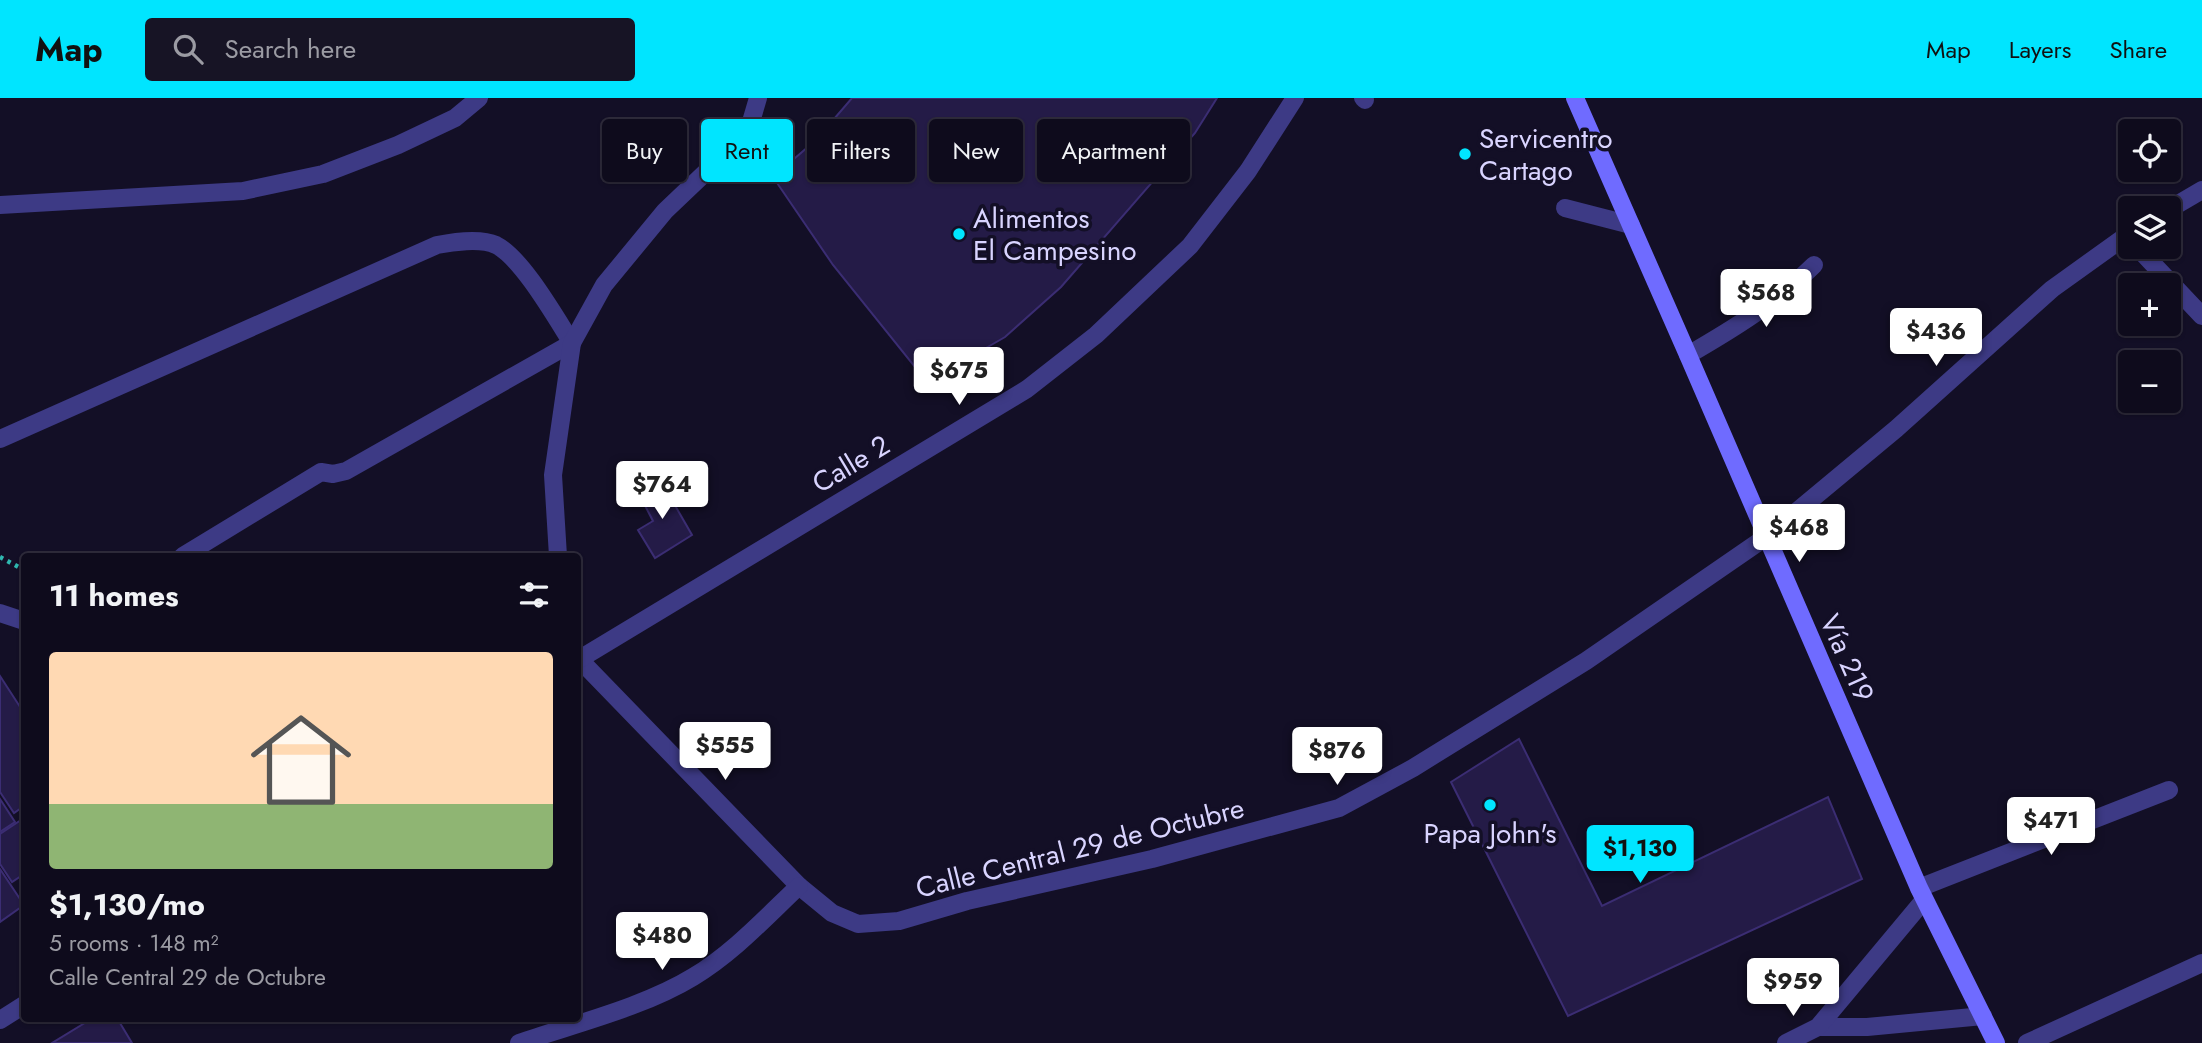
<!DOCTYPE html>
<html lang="en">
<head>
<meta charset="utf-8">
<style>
	:root { --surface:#0e0b1c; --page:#171425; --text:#f1f3f6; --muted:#9b9ba3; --line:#2e2b3b; --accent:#00e5ff }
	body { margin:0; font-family:Jost,sans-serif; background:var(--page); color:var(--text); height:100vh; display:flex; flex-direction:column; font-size:26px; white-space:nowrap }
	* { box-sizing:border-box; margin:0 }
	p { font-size:23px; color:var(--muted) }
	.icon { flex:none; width:38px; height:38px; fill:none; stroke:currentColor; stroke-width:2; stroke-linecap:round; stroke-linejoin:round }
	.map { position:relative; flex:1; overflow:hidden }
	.sheet { position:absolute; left:21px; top:455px; width:560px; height:469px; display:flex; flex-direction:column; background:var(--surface); border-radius:7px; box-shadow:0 2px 5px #0004,0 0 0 2px var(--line) }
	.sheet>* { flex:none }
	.guide { position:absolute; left:602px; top:21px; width:665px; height:63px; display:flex; gap:14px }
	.controls { position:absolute; left:2118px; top:21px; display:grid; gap:14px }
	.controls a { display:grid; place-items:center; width:63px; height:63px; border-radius:7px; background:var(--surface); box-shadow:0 2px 5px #0004,0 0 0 2px var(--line); font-size:35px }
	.price { position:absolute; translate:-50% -60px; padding:0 16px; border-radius:7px; background:#fff; color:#222; font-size:23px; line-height:46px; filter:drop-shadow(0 2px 4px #0008) }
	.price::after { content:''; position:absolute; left:50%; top:42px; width:21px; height:16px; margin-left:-10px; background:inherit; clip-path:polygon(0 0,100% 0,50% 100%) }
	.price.active { background:var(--accent); color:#111 }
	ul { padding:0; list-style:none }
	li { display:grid; align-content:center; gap:14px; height:371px; padding:0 28px }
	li+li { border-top:2px solid var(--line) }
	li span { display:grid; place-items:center; height:217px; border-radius:7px; color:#555 }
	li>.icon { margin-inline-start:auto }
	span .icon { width:126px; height:126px; fill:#fffc; stroke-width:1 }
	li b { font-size:30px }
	h2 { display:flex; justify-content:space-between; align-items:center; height:84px; padding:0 28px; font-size:30px }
	.pill { padding:0 24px; border-radius:7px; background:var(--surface); box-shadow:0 2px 5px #0004,0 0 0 2px var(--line); font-size:24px; line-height:63px }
	.pill.active { background:var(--accent); color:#111 }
	header { display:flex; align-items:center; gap:42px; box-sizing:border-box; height:98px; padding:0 35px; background:var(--accent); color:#111 }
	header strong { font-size:33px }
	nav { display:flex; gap:38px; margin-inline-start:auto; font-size:24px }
	.search { width:490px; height:63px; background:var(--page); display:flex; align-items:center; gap:18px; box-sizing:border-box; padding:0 24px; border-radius:7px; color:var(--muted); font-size:26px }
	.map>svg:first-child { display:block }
	.building { fill:#241b47; stroke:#3b2d73; stroke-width:2 }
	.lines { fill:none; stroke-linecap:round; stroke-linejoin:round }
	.path { stroke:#2fb8b0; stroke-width:4.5; stroke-dasharray:3.5 5; stroke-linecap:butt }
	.service { stroke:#3d3a85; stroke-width:18 }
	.minor { stroke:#3d3a85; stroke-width:18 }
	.tertiary { stroke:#3d3a85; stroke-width:18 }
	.secondary { stroke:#6f6bff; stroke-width:18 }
	.poi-dot { fill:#00e5ff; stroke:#130f26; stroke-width:2.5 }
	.labels { text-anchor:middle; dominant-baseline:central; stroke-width:7; stroke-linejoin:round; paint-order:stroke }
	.poi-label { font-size:28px; fill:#d9d4ff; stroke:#130f26; text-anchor:start }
	.street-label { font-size:28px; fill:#d9d4ff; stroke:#130f26 }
</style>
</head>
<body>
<header>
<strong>Map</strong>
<div class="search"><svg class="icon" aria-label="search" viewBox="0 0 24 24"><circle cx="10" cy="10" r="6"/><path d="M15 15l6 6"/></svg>Search here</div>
<nav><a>Map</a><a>Layers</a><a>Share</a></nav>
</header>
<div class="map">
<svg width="2202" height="945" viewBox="0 0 2202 945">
	<rect width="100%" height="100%" fill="#130f26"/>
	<!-- building -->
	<g class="building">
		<polygon points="852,0 1217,0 1195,35 1061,189 1005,239 927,284 833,167 773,79 816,42"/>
		<polygon points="661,383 692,437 655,460 638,432 653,423 639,396"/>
		<polygon points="0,578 24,615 24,708 14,715 0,694"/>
		<polygon points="1519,641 1602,808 1828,699 1862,781 1568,918 1451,684"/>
		<polygon points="0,701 15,724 0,734"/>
		<polygon points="24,720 24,776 12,784 0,766 0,736"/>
		<polygon points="0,771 24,807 0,824"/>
		<polygon points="93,920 117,920 132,945 52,945"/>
	</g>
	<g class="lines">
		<!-- path -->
		<polyline class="path" points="0,459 24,472"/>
		<!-- service -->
		<g class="service">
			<polyline points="1363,0 1365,2"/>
			<polyline points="0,107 243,93 323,76 398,47 455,20 479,0"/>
			<polyline points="1565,110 1631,127"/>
			<path d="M0 341 437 147C452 144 481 140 496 147 522 160 556 220 572 245"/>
			<polyline points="183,458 321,374 333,376 346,373 572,245"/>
			<polyline points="558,458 553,377 572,245 604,187 665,113 748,34 758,0"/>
			<polyline points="0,515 24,523"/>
		</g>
		<!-- minor -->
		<g class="minor">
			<polyline points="2168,112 2202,92"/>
			<polyline points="2137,149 2202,218"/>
			<path d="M1688 257C1733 231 1777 204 1814 167"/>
			<polyline points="579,561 799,788 832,815 858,826 899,823 967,803 1152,761 1339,710 1413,670 1586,563 1766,439 1896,331 2052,191 2130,135"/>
			<polyline points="1919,790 2169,692"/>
			<polyline points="1818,929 1867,929 1983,918"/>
			<path d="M519 945C574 926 644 909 693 879 733 855 765 820 799 788"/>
			<polyline points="1786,945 1818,929 1924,802"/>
			<polyline points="2027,945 2202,865"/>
		</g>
		<!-- tertiary -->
		<g class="tertiary">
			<polyline points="578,562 1027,291 1096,237 1190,148 1248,73 1295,0"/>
			<polyline points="0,922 24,907"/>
		</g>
		<!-- secondary -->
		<polyline class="secondary" points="1575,0 1688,257 1919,790 1996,945"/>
	</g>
	<!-- markers -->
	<g class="poi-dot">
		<circle cx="1465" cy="56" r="7"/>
		<circle cx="959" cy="136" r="7"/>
		<circle cx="1490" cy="707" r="7"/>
	</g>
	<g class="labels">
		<!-- poi labels -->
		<g class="poi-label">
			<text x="1479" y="40">Servicentro<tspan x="1479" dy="32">Cartago</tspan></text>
			<text x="973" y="120">Alimentos<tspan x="973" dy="32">El Campesino</tspan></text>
			<text x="1490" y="735" text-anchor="middle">Papa John's</text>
		</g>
		<!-- street labels -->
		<g class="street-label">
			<text transform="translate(851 366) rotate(-31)">Calle 2</text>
			<text transform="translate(1847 560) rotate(66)">Vía 219</text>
			<text transform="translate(1080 750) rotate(-14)">Calle Central 29 de Octubre</text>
		</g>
	</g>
</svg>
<div class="controls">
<a><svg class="icon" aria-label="locate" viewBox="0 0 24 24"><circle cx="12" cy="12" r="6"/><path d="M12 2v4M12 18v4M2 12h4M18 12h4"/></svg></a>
<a><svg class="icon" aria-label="layers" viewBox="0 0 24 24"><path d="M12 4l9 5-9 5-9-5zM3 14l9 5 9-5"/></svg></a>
<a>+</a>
<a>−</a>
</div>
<b class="price" style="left:1766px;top:231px">$568</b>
<b class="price" style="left:1936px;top:270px">$436</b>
<b class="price" style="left:959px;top:309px">$675</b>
<b class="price" style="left:662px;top:423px">$764</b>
<b class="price" style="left:1799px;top:466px">$468</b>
<b class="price" style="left:725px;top:684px">$555</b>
<b class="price" style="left:1337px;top:689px">$876</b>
<b class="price" style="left:2051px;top:759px">$471</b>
<b class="price active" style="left:1640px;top:787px">$1,130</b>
<b class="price" style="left:662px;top:874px">$480</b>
<b class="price" style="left:1793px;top:920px">$959</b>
<div class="guide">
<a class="pill">Buy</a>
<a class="pill active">Rent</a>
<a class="pill">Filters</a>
<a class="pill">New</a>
<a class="pill">Apartment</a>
</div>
<section class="sheet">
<h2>11 homes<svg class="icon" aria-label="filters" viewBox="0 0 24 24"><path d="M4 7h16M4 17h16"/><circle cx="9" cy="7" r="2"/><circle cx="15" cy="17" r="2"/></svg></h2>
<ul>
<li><span style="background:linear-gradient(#ffd9b3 70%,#8fb573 0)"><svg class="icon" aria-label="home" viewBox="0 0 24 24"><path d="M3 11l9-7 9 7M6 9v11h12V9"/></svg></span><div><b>$1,130/mo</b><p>5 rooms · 148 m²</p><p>Calle Central 29 de Octubre</p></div></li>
</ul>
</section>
</div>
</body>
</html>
